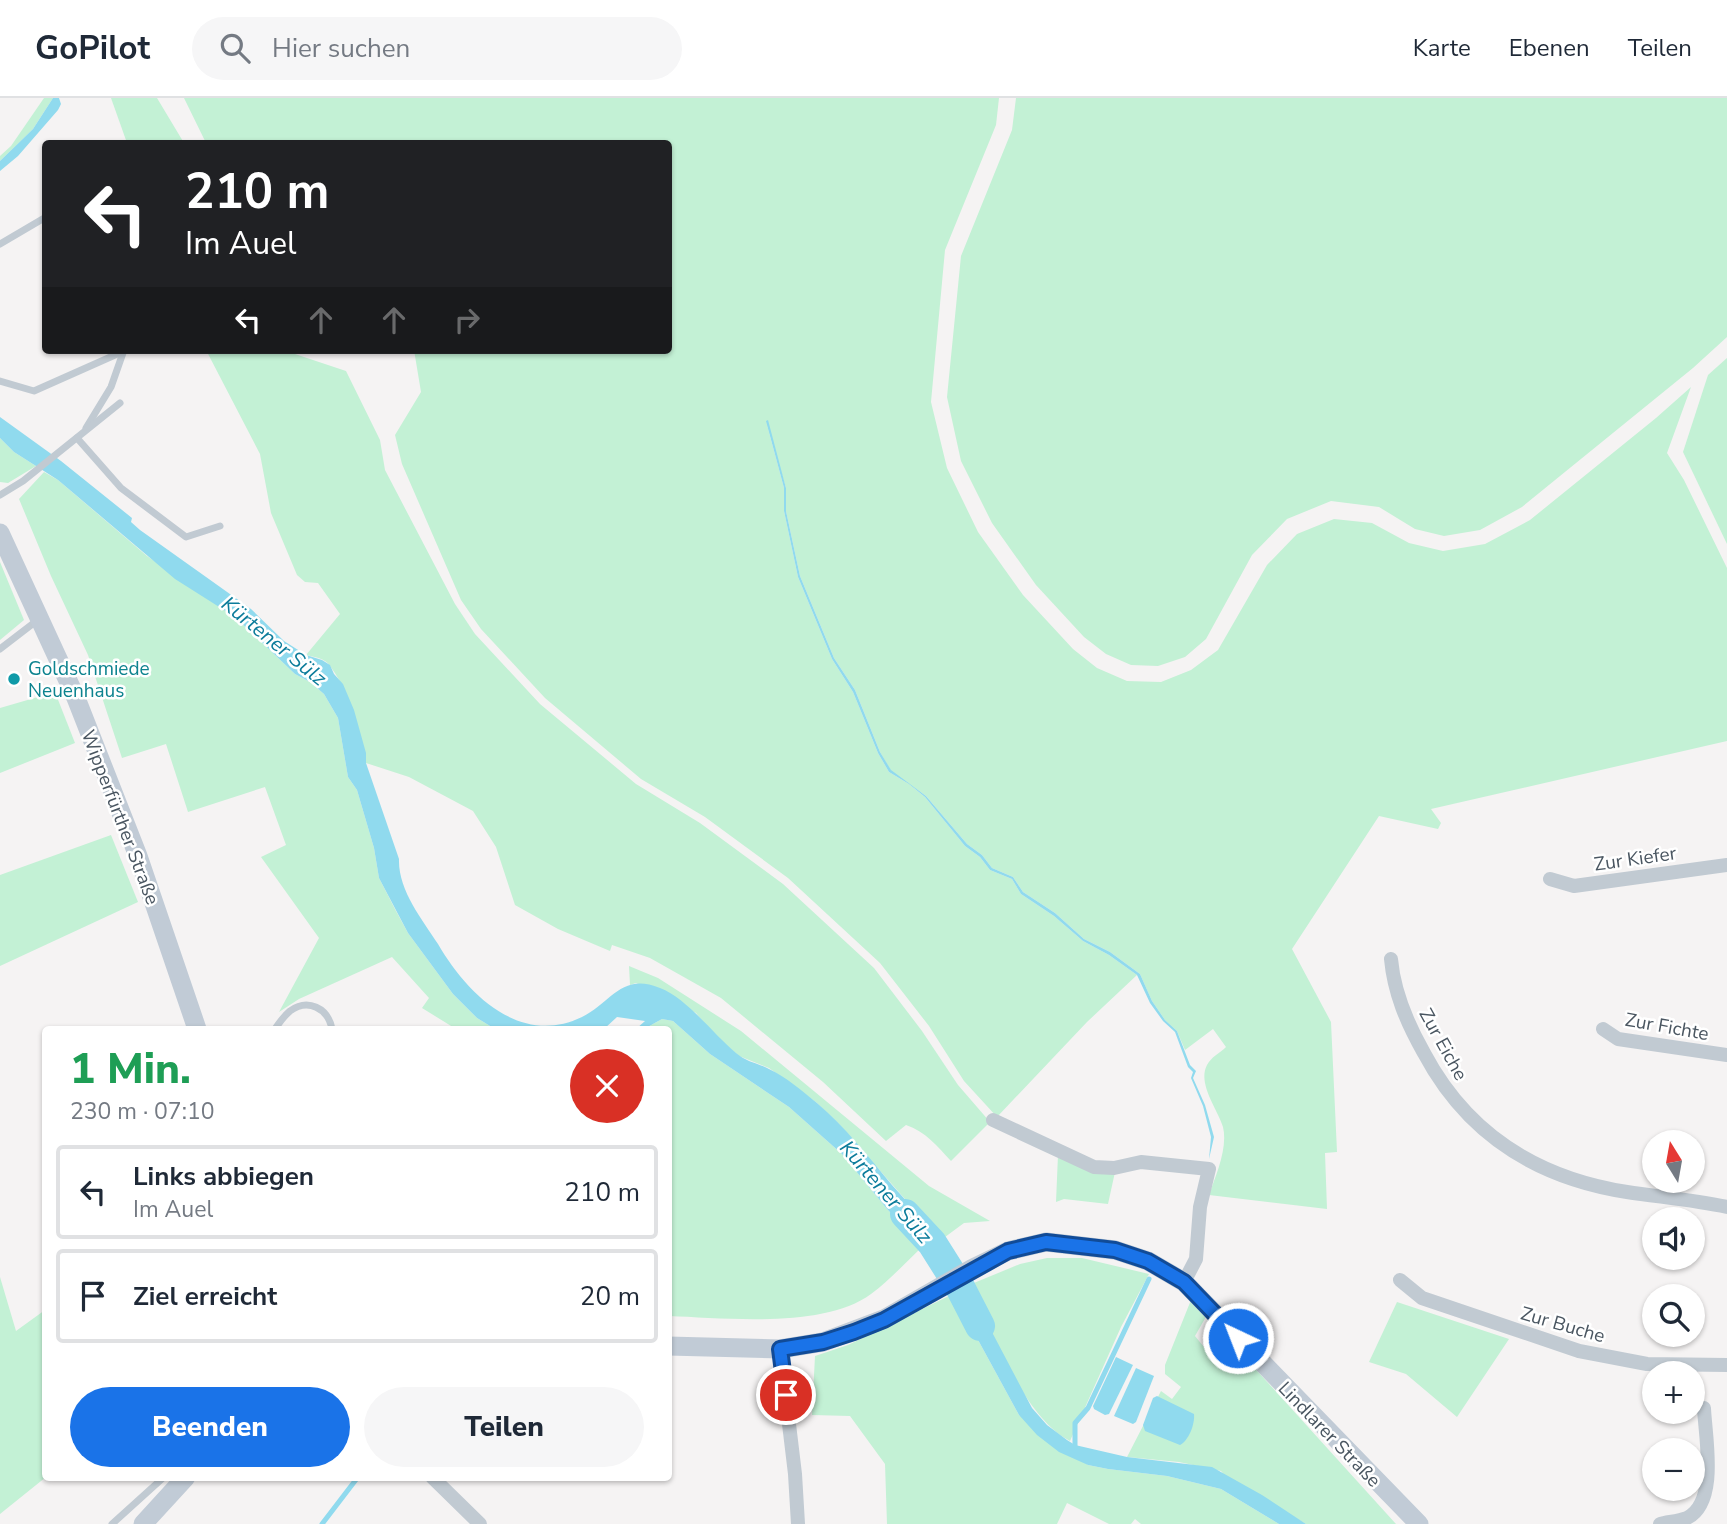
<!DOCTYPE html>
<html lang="de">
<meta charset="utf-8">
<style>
:root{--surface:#fff;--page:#f6f6f7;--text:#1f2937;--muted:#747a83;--line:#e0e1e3;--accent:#1a73e8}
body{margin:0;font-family:"Nunito Sans",sans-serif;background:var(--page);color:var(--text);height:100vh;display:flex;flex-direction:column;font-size:26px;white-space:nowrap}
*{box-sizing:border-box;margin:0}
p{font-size:23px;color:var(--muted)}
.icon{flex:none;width:38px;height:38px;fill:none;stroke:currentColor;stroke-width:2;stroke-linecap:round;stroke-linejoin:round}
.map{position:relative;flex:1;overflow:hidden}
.sheet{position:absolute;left:42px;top:928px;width:630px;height:455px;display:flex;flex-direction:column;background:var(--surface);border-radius:7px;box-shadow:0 2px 5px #0004}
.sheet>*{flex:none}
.guide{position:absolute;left:42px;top:42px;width:630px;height:214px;border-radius:7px;box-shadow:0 2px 5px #0004;background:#202124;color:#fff;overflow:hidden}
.needle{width:46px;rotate:349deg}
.tools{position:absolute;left:1642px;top:1032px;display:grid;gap:14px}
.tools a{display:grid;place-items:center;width:63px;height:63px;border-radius:50%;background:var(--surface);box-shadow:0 2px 5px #0004;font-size:35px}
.pin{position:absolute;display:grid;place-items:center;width:60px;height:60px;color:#fff;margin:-30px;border:4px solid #fff;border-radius:50%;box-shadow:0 2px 7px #0007}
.me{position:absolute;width:77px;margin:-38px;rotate:317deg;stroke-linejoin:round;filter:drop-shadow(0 0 5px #0008)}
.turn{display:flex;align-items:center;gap:24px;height:147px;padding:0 28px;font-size:32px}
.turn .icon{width:91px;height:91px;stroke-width:2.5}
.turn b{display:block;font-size:49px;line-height:60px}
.lanes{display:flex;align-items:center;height:66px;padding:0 28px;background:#0003;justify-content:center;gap:35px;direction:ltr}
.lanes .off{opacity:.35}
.round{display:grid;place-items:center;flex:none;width:74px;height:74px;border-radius:37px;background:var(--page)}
.summary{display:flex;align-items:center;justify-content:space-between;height:119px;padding:0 28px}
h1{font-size:42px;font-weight:800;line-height:52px;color:#1e9e55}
.action{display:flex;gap:14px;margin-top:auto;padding:14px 28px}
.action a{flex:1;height:80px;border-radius:42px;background:var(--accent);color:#fff;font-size:28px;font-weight:800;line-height:80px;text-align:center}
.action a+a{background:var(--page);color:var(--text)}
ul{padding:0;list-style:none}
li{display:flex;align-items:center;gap:21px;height:94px;margin:0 14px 10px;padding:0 14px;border:4px solid var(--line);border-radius:7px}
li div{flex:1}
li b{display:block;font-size:26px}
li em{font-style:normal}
header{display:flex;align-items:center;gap:42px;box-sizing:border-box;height:98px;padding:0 35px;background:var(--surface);border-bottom:2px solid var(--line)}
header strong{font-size:33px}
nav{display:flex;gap:38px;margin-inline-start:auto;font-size:24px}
.search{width:490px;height:63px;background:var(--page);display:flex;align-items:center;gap:18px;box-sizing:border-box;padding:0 24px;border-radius:38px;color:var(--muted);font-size:26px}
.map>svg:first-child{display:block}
.green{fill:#c3f1d5}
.water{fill:#90daee}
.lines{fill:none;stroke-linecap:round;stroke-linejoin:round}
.stream{stroke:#90daee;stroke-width:5}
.river{stroke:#90daee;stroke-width:30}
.service{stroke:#c1cad2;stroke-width:7}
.minor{stroke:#c1cad2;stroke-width:14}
.secondary{stroke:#c1cbd6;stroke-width:19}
.route-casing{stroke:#114b97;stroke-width:18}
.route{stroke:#1a73e8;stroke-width:12}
.culture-dot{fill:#0f9aa8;stroke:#fff;stroke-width:2.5}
.labels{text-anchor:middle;stroke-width:5;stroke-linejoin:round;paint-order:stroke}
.culture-label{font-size:19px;fill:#0d838f;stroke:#fff;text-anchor:start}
.street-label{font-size:19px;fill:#4a5661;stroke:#fff}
.water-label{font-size:21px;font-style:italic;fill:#0c7c9b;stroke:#fff}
</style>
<header>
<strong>GoPilot</strong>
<div class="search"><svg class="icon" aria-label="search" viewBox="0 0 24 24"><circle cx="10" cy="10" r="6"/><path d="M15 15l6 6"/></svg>Hier suchen</div>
<nav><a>Karte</a><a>Ebenen</a><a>Teilen</a></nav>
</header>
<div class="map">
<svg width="1727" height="1426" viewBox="0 0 1727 1426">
<rect width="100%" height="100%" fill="#f5f3f3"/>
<g class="green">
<polygon points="44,0 53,0 33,31 0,63 0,58 11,48"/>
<polygon points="111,0 157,0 184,45 127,45"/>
<path d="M184,0h815l-3,27 -51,125 -14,152 16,66 31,64 45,63 50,54 24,19 30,13 34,1 30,-12 27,-20 49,-85 30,-31 37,-15 38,4 37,20 34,8 42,-7 45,-24 126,-102 35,-31 -24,66 17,27 43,88v173l-296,68 10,14 -3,6 -59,-13 -87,133 39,73 6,130 -12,1 2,56 -118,-14c7,-20 19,-47 14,-68 -5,-17 -26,-43 -16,-62 4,-8 13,-12 19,-18l-13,-18 -28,21 -8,-19 -12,-11 -13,-19 -12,-27 -30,-22 -26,-13 -29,-26 -32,-21 -10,-15 -21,-9 -10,-13 -15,-11 -41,-48 -35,-25 -11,-19 -25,-62 -21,-32 -34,-82 -14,-65v-23l-20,-67 18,67v23l14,66 34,82 21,33 25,61 11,19 20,12 16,13 40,49 15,11 10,13 22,9 9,15 33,22 29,25 26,14 28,20 -50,47 -90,95 -33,-36 -35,-55 -49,-63 -92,-85 -83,-61 -64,-38 -96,-81 -64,-69 -20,-29 -59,-136 -7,-29 26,-43 -7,-42h254v-206l-462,-1z"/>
<polygon points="1016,0 1727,0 1727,239 1693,270 1522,409 1480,432 1444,438 1415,431 1379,409 1331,403 1287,421 1252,457 1206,541 1185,559 1158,568 1131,567 1106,556 1084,539 1036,487 992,425 961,363 947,299 961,158 1012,32"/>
<path d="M206,252h77l63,21 34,69 5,30 70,134 20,30 65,70 96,80 64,39 83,61 91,84 48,63 36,54 32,37 -39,39c-13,-14 -26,-30 -45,-36l-20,16 -63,-59 -102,-84 -71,-40 -38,-13 -2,6 -52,-22 -43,-24 -19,-58 -23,-36 -64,-34 -43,-14c0,-14 -6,-24 -9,-37 -6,-23 -13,-41 -27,-60 -5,-8 -16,-9 -24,-11l34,-41 -22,-31 -13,-1 -8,-7 -26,-62 -11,-59z"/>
<polygon points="1727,260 1727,446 1683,354 1708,277"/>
<polygon points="0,340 14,354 36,368 8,385 0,384"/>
<polygon points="44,374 58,382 147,458 235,519 295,576 310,584 324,596 338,620 348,679 357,692 374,750 379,780 396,813 408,835 453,896 477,920 495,931 456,931 422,910 429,900 392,859 299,901 279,914 319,840 261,759 286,747 265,689 188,714 166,646 122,660 88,557 51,478 19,401"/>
<polygon points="0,464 24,522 0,542"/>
<polygon points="55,594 75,645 0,675 0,610"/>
<polygon points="111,737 138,804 0,868 0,777"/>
<polygon points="629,868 658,880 741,933 929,1088 990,1123 964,1125 941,1142 839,1026 817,1005 769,970 739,958 714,937 696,915 636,885 630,887"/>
<path d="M662,921l11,2 37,33 79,53 36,32 17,15 45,55 36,37c-17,16 -33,34 -52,48 -47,35 -146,24 -202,22l-1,-287h-24z"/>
<polygon points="1058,1057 1115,1074 1108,1106 1064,1101 1056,1104"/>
<path d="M1047,1160h35l67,16 -28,53 -51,114c-43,-21 -75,-102 -97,-145l-4,-11 51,-21z"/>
<polygon points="0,1179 16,1233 45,1212 46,1379 0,1416"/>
<polygon points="953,1196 1019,1317 1088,1367 1108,1371 1167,1378 1221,1391 1279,1426 1141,1426 1135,1421 1131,1426 1109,1426 1067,1405 1057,1426 887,1426 885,1366 850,1318 812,1317 815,1258 848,1247"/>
<polygon points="1191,1202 1207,1217 1195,1238 1208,1254 1231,1244 1396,1426 1306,1426 1225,1378 1221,1373 1179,1364 1127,1359 1161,1293 1172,1301 1181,1289 1165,1276 1165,1267"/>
<polygon points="1397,1204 1509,1241 1457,1319 1406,1276 1369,1264"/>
</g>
<g class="water">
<polygon points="53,0 59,0 61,6 58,12 18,58 0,73 0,63 33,31"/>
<path d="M0,319l61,44 71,57 -1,4 9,8 111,79 33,32 22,14 16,5 8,5 4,9 9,10 11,26 12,43v10l33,96c-1,31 23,60 39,85 29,50 82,103 144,73 29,-14 39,-45 78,-29 28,11 53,46 76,65 10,9 22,10 33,16 17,8 33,22 48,34 28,24 51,53 75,82 16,18 33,36 49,55l-18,6 -36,-37 -45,-55 -17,-15 -36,-32 -79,-53 -37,-33 -11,-2 -18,10h-8l9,-8 -28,-4 -13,12h-109l-18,-11 -24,-24 -45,-61 -29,-55 -5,-30 -17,-58 -9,-13 -10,-59 -14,-24 -14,-12 -15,-8 -60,-57 -60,-38 -117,-99 -44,-28 -14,-14z"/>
<polygon points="768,322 786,390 786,413 800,478 834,560 855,592 880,654 891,672 926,698 967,746 982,757 992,770 1013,779 1023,794 1055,815 1084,841 1110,854 1140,876 1152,903 1165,922 1177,933 1190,967 1196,973 1193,980 1205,1007 1214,1039 1209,1061 1211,1039 1203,1008 1191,980 1193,974 1188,969 1175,934 1163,923 1150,905 1137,877 1109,857 1083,843 1054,818 1021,796 1012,781 990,772 980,759 965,748 925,699 909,686 889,674 878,655 853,594 832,561 798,479 784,413 784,390 766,323"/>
<polygon points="969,1187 973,1198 1032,1310 1047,1327 1067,1342 1075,1347 1127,1359 1212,1369 1262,1397 1306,1426 1279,1426 1221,1391 1167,1378 1108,1371 1088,1367 1059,1354 1037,1337 1019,1317 953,1196"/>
<polygon points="1116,1259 1133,1267 1109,1316 1105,1317 1094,1311 1093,1308"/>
<polygon points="1136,1270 1154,1278 1136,1324 1133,1326 1114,1318"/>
<path d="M1157,1298l37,18c1,10 -5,26 -14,31l-35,-14 -2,-6 10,-27z"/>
</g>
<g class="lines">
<g class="stream">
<polyline points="1075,1352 1075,1325 1088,1310 1149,1181"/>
<polyline points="322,1426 358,1379"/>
</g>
<polyline class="river" points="905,1116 932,1145 961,1191 980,1228"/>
<g class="service">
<polyline points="0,146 46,119"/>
<polyline points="0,283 34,293 124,253"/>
<polyline points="86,330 111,289 124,252"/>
<polyline points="77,340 121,390 186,439 220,428"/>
<polyline points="0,397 23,383 120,305"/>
<polyline points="0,551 39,521"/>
<path d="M275,931c4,-6 9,-13 15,-18 18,-13 38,-3 42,18"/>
<polyline points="112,1426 164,1379"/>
</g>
<g class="minor">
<polyline points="1550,781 1574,788 1727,767"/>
<path d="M1391,861c3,34 16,64 33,94 43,81 113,125 203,139 33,5 67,8 100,15"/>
<polyline points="1603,931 1618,941 1727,957"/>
<polyline points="993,1022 1094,1069 1114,1070 1141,1064 1209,1071 1200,1109 1196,1161 1184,1184"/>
<polyline points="1400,1182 1422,1200 1579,1253 1647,1266 1727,1267"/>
<polyline points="780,1251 795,1376 798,1426"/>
<polyline points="432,1379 480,1426"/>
<path d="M1660,1426c8,-2 19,-3 27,-6 32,-16 18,-82 17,-110"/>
</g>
<g class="secondary">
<polyline points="0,435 76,600 138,758 197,931"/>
<polyline points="668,1248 780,1251 823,1244 884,1221 973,1170 1008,1153 1046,1144 1115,1152 1148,1163 1184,1184 1419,1426"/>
<polyline points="143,1426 186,1379"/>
</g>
</g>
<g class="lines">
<g class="route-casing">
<polyline id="route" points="786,1297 780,1251 823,1244 854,1234 884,1222 1008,1153 1046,1144 1115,1152 1148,1163 1184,1184 1238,1240"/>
</g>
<use href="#route" class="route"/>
</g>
<circle class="culture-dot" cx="14" cy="581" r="7"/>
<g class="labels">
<g class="culture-label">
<text x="28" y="577">Goldschmiede<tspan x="28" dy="22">Neuenhaus</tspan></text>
</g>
<g class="street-label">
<text transform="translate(121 719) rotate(69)" y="7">Wipperfürther Straße</text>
<text transform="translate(1635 760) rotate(-8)" y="7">Zur Kiefer</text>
<text transform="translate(1667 928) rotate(10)" y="7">Zur Fichte</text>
<text transform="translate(1444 946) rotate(61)" y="7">Zur Eiche</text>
<text transform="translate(1563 1226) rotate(16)" y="7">Zur Buche</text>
<text transform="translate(1330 1336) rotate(46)" y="7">Lindlarer Straße</text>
</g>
<g class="water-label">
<text transform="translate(274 543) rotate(39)" y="7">Kürtener Sülz</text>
<text transform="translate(886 1094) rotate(49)" y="7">Kürtener Sülz</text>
</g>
</g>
</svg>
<div class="tools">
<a><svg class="needle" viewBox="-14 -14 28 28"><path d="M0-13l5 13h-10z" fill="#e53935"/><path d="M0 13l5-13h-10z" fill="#747a83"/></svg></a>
<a><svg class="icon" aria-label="sound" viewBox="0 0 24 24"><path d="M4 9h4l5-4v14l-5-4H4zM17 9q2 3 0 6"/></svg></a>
<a><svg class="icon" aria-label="search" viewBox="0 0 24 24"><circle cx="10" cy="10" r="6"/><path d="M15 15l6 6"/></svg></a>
<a>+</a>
<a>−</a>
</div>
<div class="pin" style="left:786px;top:1297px;background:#d93025"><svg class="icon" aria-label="arrive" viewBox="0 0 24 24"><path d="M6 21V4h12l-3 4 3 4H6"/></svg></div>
<svg class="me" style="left:1238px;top:1240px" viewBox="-20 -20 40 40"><circle r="17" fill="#1a73e8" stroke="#fff" stroke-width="3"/><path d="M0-11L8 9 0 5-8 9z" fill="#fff"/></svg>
<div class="guide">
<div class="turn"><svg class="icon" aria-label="left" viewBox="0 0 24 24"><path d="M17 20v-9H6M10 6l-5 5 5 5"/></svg><div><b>210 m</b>Im Auel</div></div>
<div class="lanes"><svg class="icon" aria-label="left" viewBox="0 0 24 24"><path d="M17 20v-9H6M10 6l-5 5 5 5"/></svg><svg class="icon off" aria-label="ahead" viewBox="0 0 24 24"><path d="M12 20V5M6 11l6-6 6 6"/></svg><svg class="icon off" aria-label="ahead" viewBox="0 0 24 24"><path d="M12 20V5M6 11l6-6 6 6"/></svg><svg class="icon off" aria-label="right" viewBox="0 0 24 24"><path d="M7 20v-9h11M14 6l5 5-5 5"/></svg></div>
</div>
<section class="sheet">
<div class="summary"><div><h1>1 Min.</h1><p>230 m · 07:10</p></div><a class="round" style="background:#d93025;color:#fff"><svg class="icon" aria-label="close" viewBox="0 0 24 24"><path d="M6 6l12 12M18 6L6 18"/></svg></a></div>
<ul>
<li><svg class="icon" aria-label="left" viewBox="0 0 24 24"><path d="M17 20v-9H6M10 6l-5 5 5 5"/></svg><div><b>Links abbiegen</b><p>Im Auel</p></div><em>210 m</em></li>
<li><svg class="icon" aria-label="arrive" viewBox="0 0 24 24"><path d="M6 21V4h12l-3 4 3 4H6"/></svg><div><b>Ziel erreicht</b></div><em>20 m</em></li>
</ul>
<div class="action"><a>Beenden</a><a>Teilen</a></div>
</section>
</div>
